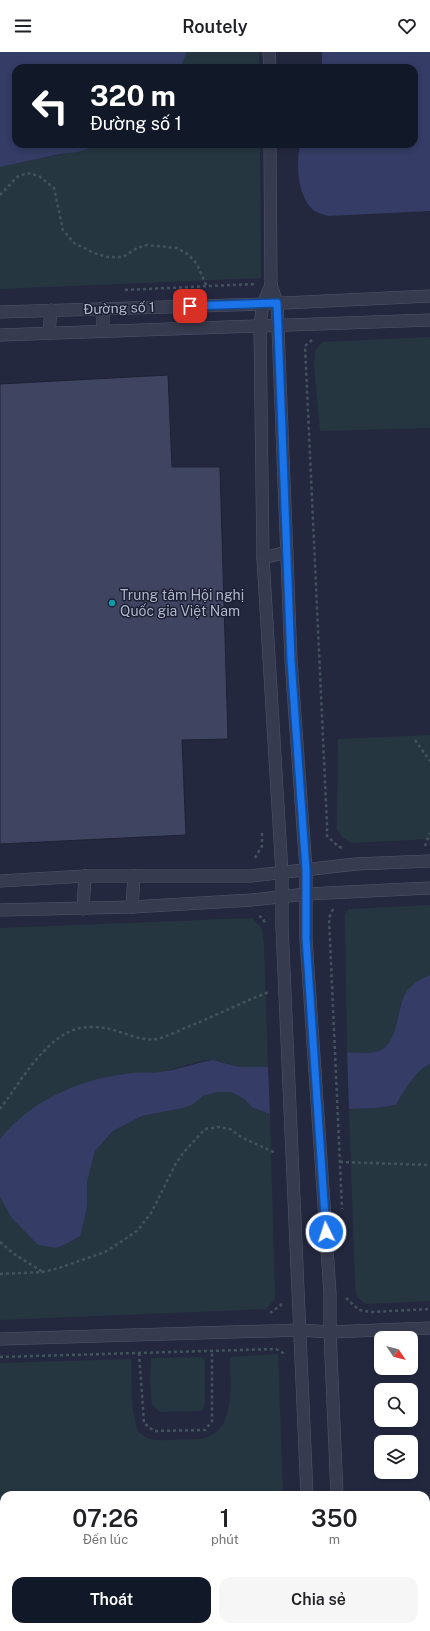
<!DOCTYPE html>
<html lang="vi">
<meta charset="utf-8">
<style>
:root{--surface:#fff;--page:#f6f6f6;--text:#202124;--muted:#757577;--accent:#111827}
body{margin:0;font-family:"Public Sans",sans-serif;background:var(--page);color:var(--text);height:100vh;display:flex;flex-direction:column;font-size:15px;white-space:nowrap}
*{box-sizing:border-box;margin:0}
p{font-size:13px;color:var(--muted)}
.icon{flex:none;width:22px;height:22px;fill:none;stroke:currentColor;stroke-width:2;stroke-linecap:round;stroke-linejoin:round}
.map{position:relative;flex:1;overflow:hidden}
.side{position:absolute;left:0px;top:1439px;width:430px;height:140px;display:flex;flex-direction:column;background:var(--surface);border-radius:12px 12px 0 0;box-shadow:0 2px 6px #0003}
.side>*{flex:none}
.banner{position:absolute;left:12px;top:12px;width:406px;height:84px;border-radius:12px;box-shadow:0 2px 6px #0003;background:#111827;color:#fff;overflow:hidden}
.needle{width:26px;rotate:125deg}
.fabs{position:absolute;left:374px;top:1279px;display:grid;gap:8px}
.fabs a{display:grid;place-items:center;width:44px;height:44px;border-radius:8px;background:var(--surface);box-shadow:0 2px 6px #0003;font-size:20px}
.pin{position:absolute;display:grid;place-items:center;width:34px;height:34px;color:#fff;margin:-17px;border-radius:8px;box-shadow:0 2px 6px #0006}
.me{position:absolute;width:44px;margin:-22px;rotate:356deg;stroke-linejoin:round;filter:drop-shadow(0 0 3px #0008)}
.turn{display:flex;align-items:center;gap:14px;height:84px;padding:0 12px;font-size:18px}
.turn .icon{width:52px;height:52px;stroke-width:2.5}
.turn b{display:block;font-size:28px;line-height:34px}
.eta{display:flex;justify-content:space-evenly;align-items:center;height:68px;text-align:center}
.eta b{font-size:24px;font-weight:600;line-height:28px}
.cta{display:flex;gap:8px;margin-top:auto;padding:8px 12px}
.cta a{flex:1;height:46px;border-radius:12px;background:var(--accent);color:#fff;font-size:16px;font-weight:600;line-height:46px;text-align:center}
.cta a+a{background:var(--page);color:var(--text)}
header{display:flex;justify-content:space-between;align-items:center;height:52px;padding:0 12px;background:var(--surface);font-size:18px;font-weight:600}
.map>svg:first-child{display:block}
.green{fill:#253640}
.water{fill:#353c65}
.building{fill:#3f4460;stroke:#1e2236}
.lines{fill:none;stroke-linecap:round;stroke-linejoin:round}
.minor-casing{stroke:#52566a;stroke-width:13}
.major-casing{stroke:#404458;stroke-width:13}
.highway-casing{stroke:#3f4357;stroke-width:13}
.path{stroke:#43535d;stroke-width:2.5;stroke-dasharray:3 3;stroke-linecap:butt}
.minor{stroke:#373b4f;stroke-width:12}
.major{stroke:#55596f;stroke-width:12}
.highway{stroke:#767154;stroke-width:12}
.route-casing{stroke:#114b97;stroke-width:10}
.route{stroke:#1a73e8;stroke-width:7}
.culture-dot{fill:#0f9aa8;stroke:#1c2034;stroke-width:1.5}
.labels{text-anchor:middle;stroke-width:3;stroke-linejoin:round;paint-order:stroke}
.street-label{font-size:14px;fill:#b3b6ca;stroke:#1c2034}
.poi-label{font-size:14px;fill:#b3b6ca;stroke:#1c2034;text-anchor:start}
</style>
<header><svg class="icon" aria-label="menu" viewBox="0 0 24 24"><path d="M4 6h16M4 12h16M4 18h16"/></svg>Routely<svg class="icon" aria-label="heart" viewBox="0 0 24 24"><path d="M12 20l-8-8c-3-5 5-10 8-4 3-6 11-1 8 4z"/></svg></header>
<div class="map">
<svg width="430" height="1579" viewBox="0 0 430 1579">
<rect width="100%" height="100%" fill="#23283f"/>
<g class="green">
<polygon points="187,0 259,0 259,16 180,16"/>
<path d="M103,92h157l1,134 -261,11v-122c34,-9 70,-12 103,-23z"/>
<polygon points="430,285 430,376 320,379 314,314 315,298 323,290"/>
<polygon points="430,683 430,787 352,791 343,786 337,777 338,687"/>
<path d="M430,853v70c-10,4 -19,9 -25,19 -9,13 -7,52 -27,57 -10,3 -21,2 -31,1l-2,-138 4,-5z"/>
<path d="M252,866l10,10 2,19 4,120c-10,0 -21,2 -30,0 -8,-2 -16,-6 -24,-7 -14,-2 -38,10 -53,12 -10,1 -21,0 -31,2 -56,8 -91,23 -130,65v-211z"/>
<path d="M430,1012v237l-64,3 -9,-7 -2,-12 -6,-176 27,-1 20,-3c7,-12 21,-37 34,-41z"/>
<polygon points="217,1040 231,1040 244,1047 253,1056 270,1062 275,1247 266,1257 0,1268 0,1144 11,1165 57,1196 68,1191 79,1184 84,1169 87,1154 87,1130 95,1099 113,1079 142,1064 183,1056 192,1053 203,1044"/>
<path d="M278,1302l5,141h-279v28h-4v-160l131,-4c1,17 -1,62 9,74 8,9 22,7 32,7 9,-1 19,0 28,-1 37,-5 30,-55 30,-82z"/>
<polygon points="203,1305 205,1309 205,1351 202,1359 159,1360 152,1352 150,1331 151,1306"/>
</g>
<g class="water">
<polygon points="0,0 187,0 180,16 16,16 16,92 103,92 78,100 60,102 0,115"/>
<path d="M322,0h108v159l-102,5c-5,-2 -11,-3 -15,-6 -16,-16 -17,-45 -13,-66h114v-76h-92z"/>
<path d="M430,923v89c-13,4 -27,29 -34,41l-20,3 -27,1 -2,-57c10,1 21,2 31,-1 20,-5 19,-44 27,-57 6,-10 15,-15 25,-19z"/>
<path d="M213,1008l26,7h29l2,47 -17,-6 -9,-9 -13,-7h-14l-14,4 -11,9 -9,3 -41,8 -29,15 -18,20 -8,31v24l-3,15 -4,15 -12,7 -11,5 -19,-3 -27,-28 -11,-20v-58c32,-40 82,-61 133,-66 9,-1 18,0 27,-1 18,-2 35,-9 53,-12z"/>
</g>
<polygon class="building" points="168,323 172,415 220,415 228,687 182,688 186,783 0,792 0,332"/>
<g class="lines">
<g class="minor-casing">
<g id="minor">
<polyline points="269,0 270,16"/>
<polyline points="270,92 271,233 277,251 291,608 306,818 306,887 330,1241 330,1280 337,1443"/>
<polyline points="271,233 263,252 260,273 263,506 282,821 282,874 307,1443"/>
<polyline points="0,260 263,252 430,244"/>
<polyline points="103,279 103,256"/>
<polyline points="49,281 51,258"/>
<polyline points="0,283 430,268"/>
<polyline points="263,506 287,500"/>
<polyline points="0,829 85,824 251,824 356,812 430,809"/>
<polyline points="132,855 134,824"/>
<polyline points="83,857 85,824"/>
<polyline points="0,858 132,855 252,848 307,842 430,836"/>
<polyline points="0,1287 300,1278 330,1280 430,1276"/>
<polyline points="325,1575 325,1579"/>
</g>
</g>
<g class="major-casing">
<g id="major">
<polyline points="426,1515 430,1515"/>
<polyline points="0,1526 4,1526"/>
</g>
</g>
<g class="highway-casing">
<g id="highway">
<polyline points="426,1536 430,1536"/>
<polyline points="0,1548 4,1548"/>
<polyline points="426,1548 430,1547"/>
<polyline points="0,1567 4,1567"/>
</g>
</g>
<g class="path">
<polyline points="0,143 17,125 27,121 39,124 54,136 63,178 74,191 94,201 107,205 123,205 137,196 147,193 177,196 189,203 197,212 207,235"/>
<polyline points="125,238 254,232"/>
<polyline points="312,288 305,294 327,773 327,784 339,795 345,796"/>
<polyline points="415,688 430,709"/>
<polyline points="425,794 430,781"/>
<polyline points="255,806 262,794 262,779"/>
<polyline points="333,857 329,866 342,1157"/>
<polyline points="259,864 263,866 265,872"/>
<path d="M0,1057c19,-25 44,-70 76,-80 10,-3 20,-2 30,-1 14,3 37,14 50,11 10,-2 20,-7 29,-11 28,-11 55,-25 84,-36"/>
<polyline points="340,1110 430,1113"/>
<polyline points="0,1190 14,1202 43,1220"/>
<polyline points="0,1222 43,1220 59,1216 105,1200 122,1189 138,1178 151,1161 175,1113 183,1101 205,1077 219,1075 230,1077 241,1085 276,1101"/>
<polyline points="346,1246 359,1258 372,1260 430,1257"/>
<polyline points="270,1261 281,1253 281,1250"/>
<polyline points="139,1301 144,1371 154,1379 205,1378 212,1369 212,1299"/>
<polyline points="0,1305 276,1297 283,1301 284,1305"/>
<polyline points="426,1490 430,1490"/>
</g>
<use href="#minor" class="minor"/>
<use href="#major" class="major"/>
<use href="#highway" class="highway"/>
</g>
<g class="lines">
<g class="route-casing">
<polyline id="route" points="190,254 277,251 291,608 306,818 306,886 326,1180"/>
</g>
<use href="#route" class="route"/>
</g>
<circle class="culture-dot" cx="112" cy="551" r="4"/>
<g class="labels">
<g class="street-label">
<text transform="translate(119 256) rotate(-2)" y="5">Đường số 1</text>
</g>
<g class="poi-label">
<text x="120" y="548">Trung tâm Hội nghị<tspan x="120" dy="16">Quốc gia Việt Nam</tspan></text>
</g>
</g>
</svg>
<div class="fabs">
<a><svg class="needle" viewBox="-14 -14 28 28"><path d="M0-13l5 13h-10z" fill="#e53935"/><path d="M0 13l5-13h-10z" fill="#757577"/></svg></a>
<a><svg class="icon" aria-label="search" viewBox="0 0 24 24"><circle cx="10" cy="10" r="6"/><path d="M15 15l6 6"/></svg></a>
<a><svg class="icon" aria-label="layers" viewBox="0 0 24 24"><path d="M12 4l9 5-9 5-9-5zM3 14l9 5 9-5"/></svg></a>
</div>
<div class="pin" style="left:190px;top:254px;background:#d93025"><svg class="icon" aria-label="arrive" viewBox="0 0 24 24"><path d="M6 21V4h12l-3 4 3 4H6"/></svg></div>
<svg class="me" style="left:326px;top:1180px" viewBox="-20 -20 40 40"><circle r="17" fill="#1a73e8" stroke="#fff" stroke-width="3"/><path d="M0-11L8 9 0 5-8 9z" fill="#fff"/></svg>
<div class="banner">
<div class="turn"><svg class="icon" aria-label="left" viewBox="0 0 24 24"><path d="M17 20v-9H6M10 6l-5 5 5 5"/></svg><div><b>320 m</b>Đường số 1</div></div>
</div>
<section class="side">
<div class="eta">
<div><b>07:26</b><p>Đến lúc</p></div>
<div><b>1</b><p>phút</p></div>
<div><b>350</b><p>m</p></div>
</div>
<div class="cta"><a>Thoát</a><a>Chia sẻ</a></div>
</section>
</div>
